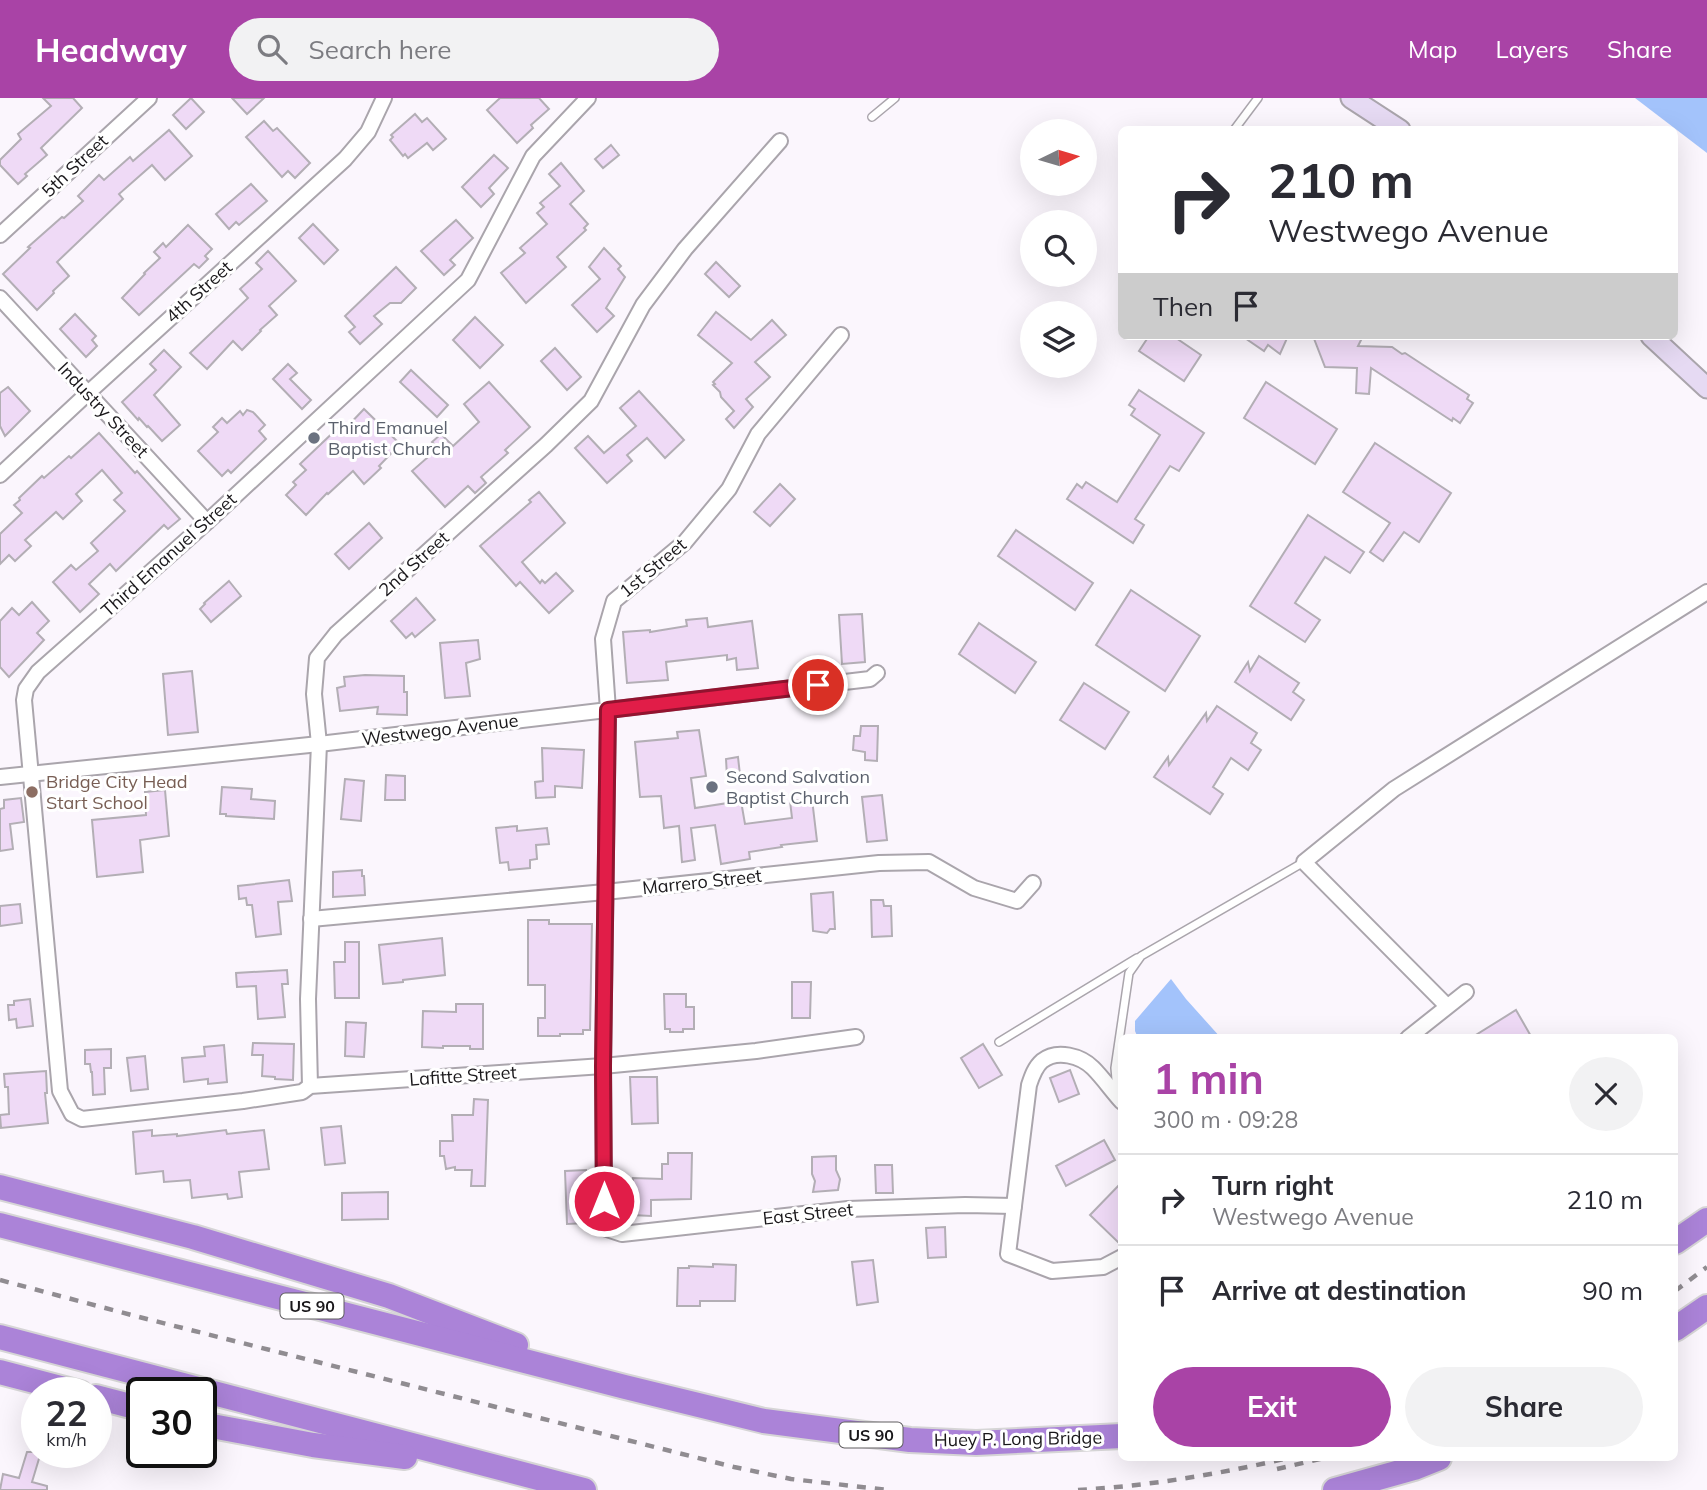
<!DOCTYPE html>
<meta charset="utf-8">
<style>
:root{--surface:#fff;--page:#f2f2f3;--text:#2b2b33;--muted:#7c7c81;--line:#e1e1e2;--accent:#a943a6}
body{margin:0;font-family:Mulish,sans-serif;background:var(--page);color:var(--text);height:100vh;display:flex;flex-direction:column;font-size:26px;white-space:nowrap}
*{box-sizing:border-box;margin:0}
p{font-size:23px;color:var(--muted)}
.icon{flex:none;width:38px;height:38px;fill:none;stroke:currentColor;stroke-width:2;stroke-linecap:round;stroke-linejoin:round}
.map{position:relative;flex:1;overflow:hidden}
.details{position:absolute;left:1118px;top:936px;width:560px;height:427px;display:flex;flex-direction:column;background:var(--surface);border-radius:10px;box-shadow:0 7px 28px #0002}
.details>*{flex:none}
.banner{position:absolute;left:1118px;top:28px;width:560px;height:214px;border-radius:10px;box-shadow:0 7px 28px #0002;background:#fff;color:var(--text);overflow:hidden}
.needle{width:46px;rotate:85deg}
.buttons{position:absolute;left:1020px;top:21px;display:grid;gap:14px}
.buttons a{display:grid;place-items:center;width:77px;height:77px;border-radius:50%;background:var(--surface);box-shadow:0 7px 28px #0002;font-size:35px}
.speed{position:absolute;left:21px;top:1279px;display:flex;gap:14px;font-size:35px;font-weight:700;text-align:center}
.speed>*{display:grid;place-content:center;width:91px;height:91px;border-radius:50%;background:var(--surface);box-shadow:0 7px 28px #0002;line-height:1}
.speed small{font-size:18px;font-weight:400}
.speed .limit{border:4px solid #111;border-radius:10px;background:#fff;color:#111}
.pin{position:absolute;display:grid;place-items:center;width:60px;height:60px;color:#fff;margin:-30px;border:4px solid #fff;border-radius:50%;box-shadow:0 2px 7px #0007}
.me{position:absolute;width:77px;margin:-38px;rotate:0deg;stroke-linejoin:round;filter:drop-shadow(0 0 5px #0008)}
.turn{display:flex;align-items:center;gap:24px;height:147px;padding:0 35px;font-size:32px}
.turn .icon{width:91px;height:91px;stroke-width:2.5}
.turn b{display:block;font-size:49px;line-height:60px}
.then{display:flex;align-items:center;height:66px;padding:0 35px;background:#0003;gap:14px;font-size:26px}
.round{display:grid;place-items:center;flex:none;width:74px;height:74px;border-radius:37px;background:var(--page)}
.overview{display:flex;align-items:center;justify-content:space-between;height:119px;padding:0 35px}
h1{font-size:42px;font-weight:700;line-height:52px;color:var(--accent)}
.cta{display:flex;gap:14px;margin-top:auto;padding:14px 35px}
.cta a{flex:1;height:80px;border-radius:42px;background:var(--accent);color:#fff;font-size:28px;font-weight:700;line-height:80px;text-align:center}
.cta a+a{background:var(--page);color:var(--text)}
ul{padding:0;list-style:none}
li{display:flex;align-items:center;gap:21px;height:91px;padding:0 35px;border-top:2px solid var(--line)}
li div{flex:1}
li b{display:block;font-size:26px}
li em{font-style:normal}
header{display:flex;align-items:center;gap:42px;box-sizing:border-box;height:98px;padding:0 35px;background:var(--accent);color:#fff}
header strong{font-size:33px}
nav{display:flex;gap:38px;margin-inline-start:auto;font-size:24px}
.search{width:490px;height:63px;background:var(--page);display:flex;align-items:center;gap:18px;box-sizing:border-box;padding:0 24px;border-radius:38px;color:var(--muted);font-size:26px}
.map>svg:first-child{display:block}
.water{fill:#a3c3fb}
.building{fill:#efdaf6;stroke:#b3aeb5;stroke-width:2}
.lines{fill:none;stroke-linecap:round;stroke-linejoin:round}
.lane-casing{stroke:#aaa5ac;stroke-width:10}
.street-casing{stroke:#aaa5ac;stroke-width:18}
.secondary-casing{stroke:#aaa5ac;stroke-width:23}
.highway-casing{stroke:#d6d5d6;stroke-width:28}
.lane{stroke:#fff;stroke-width:7}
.street{stroke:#fff;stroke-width:14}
.secondary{stroke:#e6daf3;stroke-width:19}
.highway{stroke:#ab83d8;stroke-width:24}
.rail{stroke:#908c91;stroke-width:4.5;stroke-dasharray:9 9;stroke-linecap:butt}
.route-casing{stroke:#92132f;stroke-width:18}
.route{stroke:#e11d48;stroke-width:12}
.worship-dot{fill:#6b7280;stroke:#fff;stroke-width:2.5}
.education-dot{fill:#8d6e63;stroke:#fff;stroke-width:2.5}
.labels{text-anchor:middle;stroke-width:6;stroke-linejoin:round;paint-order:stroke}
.shield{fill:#fff;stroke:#5e5d5f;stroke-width:2}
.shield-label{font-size:16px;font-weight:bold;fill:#19171a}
.street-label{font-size:18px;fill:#19171a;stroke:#fff}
.worship-label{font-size:18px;fill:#5b616d;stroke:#fff;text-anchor:start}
.education-label{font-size:18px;fill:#785e54;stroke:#fff;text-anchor:start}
</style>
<header>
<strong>Headway</strong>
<div class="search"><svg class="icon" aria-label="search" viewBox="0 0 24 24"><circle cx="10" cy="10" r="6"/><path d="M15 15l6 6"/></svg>Search here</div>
<nav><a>Map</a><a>Layers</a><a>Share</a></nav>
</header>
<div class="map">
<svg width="1707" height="1392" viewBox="0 0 1707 1392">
<rect width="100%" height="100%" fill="#fbf6fd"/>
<g class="water">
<polygon points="1635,0 1707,0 1707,55"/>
<polygon points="1171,881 1186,901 1221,940 1138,940 1135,933 1135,923"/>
</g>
<g class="building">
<polygon points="43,0 73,0 82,10 41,50 47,57 25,76 27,78 18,86 0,67 0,62 21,41 18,36 51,8"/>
<polygon points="191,0 204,14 186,31 173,17"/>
<polygon points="232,0 264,0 247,16"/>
<polygon points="500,0 539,0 549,11 531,27 533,30 517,45 487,12"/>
<polygon points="415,16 422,24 427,20 446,41 433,52 427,45 408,60 405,56 403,58 390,42 393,39 391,37"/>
<polygon points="264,23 273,33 277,30 310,65 295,80 288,73 282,79 246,39"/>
<polygon points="169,32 192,58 165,82 152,67 119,96 123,101 57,164 69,178 53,193 54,195 37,212 3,176 30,150 28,149 62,119 64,120 83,103 78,98 99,77 104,82 130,59 133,63"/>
<polygon points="611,47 619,57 603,70 595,61"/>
<polygon points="494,57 508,70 489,90 494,96 481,109 462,89"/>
<polygon points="561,65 584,93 570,106 588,126 584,130 586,132 557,159 566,169 526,205 501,175 525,155 520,150 547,126 537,115 544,109 540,105 560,88 549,76"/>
<polygon points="251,86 267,103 239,127 236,124 229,131 216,116"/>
<polygon points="456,122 473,140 450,162 455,167 444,177 421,153"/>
<polygon points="313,126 338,152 324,166 299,140"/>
<polygon points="188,127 212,151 205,158 208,161 199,170 194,166 139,217 122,200 145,176 144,175 160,160 154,154 163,145 166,149"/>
<polygon points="604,150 621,168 618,171 625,179 606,210 614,218 597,234 572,207 600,181 589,169"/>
<polygon points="268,153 296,183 269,208 277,217 260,232 261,233 242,252 233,243 207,271 190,255 248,200 240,191 262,171 256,165"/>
<polygon points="716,164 740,188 729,199 705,176"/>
<polygon points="396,169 416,190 401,205 390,205 374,218 382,226 360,246 349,234 355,229 345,218"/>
<polygon points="716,214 751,242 772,222 786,237 755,264 770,279 746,301 753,309 734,330 726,321 734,313 721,299 720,294 713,287 715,286 713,284 732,265 698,237"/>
<polygon points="75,216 96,238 92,242 97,248 86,259 60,231"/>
<polygon points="475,219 503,247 480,270 453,242"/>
<polygon points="1149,238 1173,238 1201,257 1184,283 1139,253"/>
<polygon points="1242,238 1288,238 1280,256 1268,247 1264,253"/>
<polygon points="1313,238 1363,238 1358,248 1392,249 1402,256 1405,255 1469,297 1467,301 1473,305 1460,325 1453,320 1452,323 1371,270 1369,296 1356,295 1357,270 1325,269"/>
<polygon points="555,250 581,279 567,292 541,263"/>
<polygon points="164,252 181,269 154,297 180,327 162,343 148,328 147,329 139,320 138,322 122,304 156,272 150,266"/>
<polygon points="288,266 297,275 290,281 311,302 302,311 273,281"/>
<polygon points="411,272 448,307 437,319 400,284"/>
<polygon points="489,284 530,329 505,352 508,355 481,379 486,385 475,395 468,388 445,409 412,373 435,353 437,349 432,344 441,336 453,348 479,324 464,306"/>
<polygon points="1266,284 1337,331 1315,366 1244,320"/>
<polygon points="8,289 30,313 5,338 0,328 0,295"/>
<polygon points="1139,292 1204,335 1179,373 1170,368 1135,421 1144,427 1133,445 1067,401 1077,386 1082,390 1086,384 1117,404 1160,337 1131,317 1135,311 1129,307"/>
<polygon points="639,293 684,342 665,360 647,340 627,357 632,363 607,385 575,350 588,338 604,355 636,328 620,310"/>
<polygon points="364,311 400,346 379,368 381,370 364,386 353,373 328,396 327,395 306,417 286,397 296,387 293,384 306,372 300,366 341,327 345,331"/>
<polygon points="247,312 253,314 265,327 259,333 266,341 231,375 228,372 222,378 198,353 218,334 213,329 222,320 227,325 240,313 243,317"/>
<polygon points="99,335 135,375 137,373 180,421 168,431 164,427 116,473 110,466 89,486 99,496 80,514 53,484 71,467 76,472 98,453 91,445 125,413 114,402 122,395 102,372 76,396 82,403 63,421 56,414 25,442 31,448 15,463 9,457 0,466 0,436 22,415 14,407 20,402 19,400 42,378 44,380 69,358 71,360"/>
<polygon points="1375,345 1451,395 1419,444 1404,434 1383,463 1370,454 1390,425 1343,394"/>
<polygon points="780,386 795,401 770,428 754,414"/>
<polygon points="539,394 565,425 522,464 540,485 542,482 545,485 556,475 573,493 549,515 520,484 516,488 480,448 531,404 529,402"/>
<polygon points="1308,417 1364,454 1350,475 1325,459 1295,505 1320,522 1305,544 1250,508"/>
<polygon points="369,425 382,440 349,471 335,456"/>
<polygon points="1016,432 1093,485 1075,512 998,458"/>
<polygon points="229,483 241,498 211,524 200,511 205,506 204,505"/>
<polygon points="1131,492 1200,538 1165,593 1096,547"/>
<polygon points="416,500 435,522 415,539 412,535 406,540 391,523"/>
<polygon points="32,504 49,523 37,535 44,542 9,579 0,569 0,523 12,510 19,517"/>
<polygon points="862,516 865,564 842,566 839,517"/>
<polygon points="707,520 708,529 752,523 758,570 737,572 736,560 727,562 727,557 666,564 668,582 627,585 623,534 650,532 650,534 687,528 686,522"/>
<polygon points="979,525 1036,564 1015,595 959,556"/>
<polygon points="478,542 480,561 466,565 470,598 445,600 440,545"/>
<polygon points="1259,558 1299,585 1293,594 1304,602 1291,622 1235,584 1248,564 1250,573"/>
<polygon points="192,573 198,634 168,637 163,576"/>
<polygon points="365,577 404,578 404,594 407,594 407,617 377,616 378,609 340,613 337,590 345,588 344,579"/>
<polygon points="1084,585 1129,614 1105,651 1060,622"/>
<polygon points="1217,608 1257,635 1251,645 1261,652 1248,672 1231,660 1213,689 1223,696 1210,716 1154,679 1168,659 1169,667 1206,615 1207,623"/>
<polygon points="861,628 878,628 877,663 865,662 865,654 853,652 854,638 860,638"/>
<polygon points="699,632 706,678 691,680 695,710 741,703 745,726 792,720 790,703 812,701 817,743 781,747 782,749 749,754 750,761 721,766 715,727 691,730 695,762 682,764 679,728 664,730 661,698 640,699 635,644 678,640 677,634"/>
<polygon points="542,650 584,652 582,690 555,688 555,699 536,700 535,684 543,683"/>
<polygon points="738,659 740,677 727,679 726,661"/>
<polygon points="386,677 405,678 405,702 385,702"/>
<polygon points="345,681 364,683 361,723 341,721"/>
<polygon points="222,689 252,691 251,701 275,703 274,721 226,718 226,716 220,716"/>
<polygon points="165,692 169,738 140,742 143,774 97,779 92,722 146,717 145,694"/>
<polygon points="882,697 887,742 867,744 862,699"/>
<polygon points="21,700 24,724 10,726 13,751 0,753 0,711 4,710 4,702"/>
<polygon points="517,728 517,733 547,730 549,746 536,747 537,761 530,762 530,770 509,772 508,764 500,765 496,730"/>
<polygon points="362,772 362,778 364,778 365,797 333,799 333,774"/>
<polygon points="289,782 292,803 278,804 281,836 256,839 252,807 247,807 246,800 239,801 238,788"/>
<polygon points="833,794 835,831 830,831 827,835 813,833 811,796"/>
<polygon points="871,802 883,802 884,808 891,808 892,838 872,839"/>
<polygon points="20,806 22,825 0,828 0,808"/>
<polygon points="528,822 549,822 549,826 592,826 590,932 583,932 583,936 560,936 560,938 538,938 538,920 545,920 545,887 528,887"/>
<polygon points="442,840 445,877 403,882 403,884 383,886 379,847"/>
<polygon points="345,844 359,844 359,900 335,900 334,864 345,864"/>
<polygon points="287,872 288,886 282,886 285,919 258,921 256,888 237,889 236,875"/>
<polygon points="792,884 811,884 810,920 792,920"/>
<polygon points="664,896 686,896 686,909 694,909 694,931 683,931 683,934 670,934 670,931 665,931"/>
<polygon points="30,901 33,928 17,930 16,921 9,922 8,907 14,907 14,903"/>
<polygon points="456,906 483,906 483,951 470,951 470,948 443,948 443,950 422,949 423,913 456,914"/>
<polygon points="1516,912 1532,940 1471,940"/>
<polygon points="346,924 366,925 364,959 345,958"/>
<polygon points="253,945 294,946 293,982 275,981 275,979 262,978 263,957 252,957"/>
<polygon points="983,946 1002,977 979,990 961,960"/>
<polygon points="224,947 227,984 208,986 208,981 184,984 182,960 205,958 204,949"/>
<polygon points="111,951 111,970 104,970 105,996 93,997 92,974 91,974 90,966 85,966 85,952"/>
<polygon points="145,958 148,991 131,993 127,960"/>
<polygon points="1070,972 1079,996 1059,1004 1050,980"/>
<polygon points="46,973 47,995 45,995 48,1025 1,1030 0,1017 9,1016 8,989 5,989 4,976"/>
<polygon points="630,979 657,979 658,1025 632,1026"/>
<polygon points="474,1001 488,1002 485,1088 471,1088 472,1072 455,1072 455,1069 446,1071 444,1058 440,1058 440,1043 453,1043 452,1017 473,1017"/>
<polygon points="341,1028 345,1065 325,1067 321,1030"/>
<polygon points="152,1032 152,1038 177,1036 177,1038 226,1032 227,1036 264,1032 269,1071 239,1074 242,1099 228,1101 227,1096 192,1100 190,1082 164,1084 163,1073 136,1076 133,1034"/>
<polygon points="1104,1042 1115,1062 1066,1088 1056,1068"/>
<polygon points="668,1055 692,1055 691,1101 651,1102 651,1118 632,1117 633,1080 662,1081 662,1066 668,1066"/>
<polygon points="836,1058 836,1072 840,1081 838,1092 813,1094 815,1083 812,1076 812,1059"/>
<polygon points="875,1067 892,1067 893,1095 876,1095"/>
<polygon points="586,1072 587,1125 567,1126 565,1073"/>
<polygon points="1122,1084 1122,1148 1090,1117"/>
<polygon points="388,1094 388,1121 342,1122 342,1095"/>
<polygon points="945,1129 946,1159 928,1160 926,1130"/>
<polygon points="873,1162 878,1204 857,1207 852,1164"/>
<polygon points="713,1166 736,1167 735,1203 700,1203 700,1208 677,1208 678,1170 689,1170 689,1168 713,1169"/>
<polygon points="27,1354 41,1354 32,1384 47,1388 47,1392 0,1392 3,1376 19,1380"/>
</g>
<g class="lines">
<g class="lane-casing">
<g id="lane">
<polyline points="872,19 895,0"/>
<polyline points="1234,32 1258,0"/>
<polyline points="999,944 1137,860"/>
<polyline points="1117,993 1115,970 1129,875 1141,858 1304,764"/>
</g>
</g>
<g class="street-casing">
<g id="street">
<polyline points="588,0 533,58 468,182 207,424 38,574 26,591 24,602 60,993 72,1016 82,1021 243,1003 302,994 310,988 603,968 756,953 856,939"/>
<polyline points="0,137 149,0"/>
<polyline points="0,200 207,424"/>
<polyline points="841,237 758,336 729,391 685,444 614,503 603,541 608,612 603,968 604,1130 622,1136 848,1111 965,1107 1014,1108"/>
<polyline points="0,377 88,295 345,61 368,34 384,0"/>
<polyline points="0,679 319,646 870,581 877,575"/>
<polyline points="311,821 605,794 879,765 929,764 974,790 1017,803 1033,785"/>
<polyline points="1447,908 1304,764 1394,691 1707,494"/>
<polyline points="1408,940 1466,894"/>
<polyline points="310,988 308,901 319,646 314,596 317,560 336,536 546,347 591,303 643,207 685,151 780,43"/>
<path d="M1122,1004c-10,-11 -19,-24 -29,-34 -12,-12 -36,-19 -51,-7 -7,6 -10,15 -13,24l-21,169 44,17 51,-4 19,-10"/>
</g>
</g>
<g class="secondary-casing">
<g id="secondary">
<polyline points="1351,0 1400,32"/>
<polyline points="1651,238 1707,290"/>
</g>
</g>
<g class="highway-casing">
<g id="highway">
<polyline points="0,1089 193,1139 389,1198 516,1247"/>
<polyline points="0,1127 625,1289 764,1323 910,1342 976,1345 1122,1338"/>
<polyline points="1675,1144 1707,1122"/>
<polyline points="1675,1231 1707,1209"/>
<polyline points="0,1239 584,1392"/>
<polyline points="0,1274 80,1295"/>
<polyline points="96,1299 142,1311"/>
<polyline points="201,1326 313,1347 405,1359"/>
<polyline points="1335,1392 1414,1370 1439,1360"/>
</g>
</g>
<use href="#lane" class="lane"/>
<use href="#street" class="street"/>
<use href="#secondary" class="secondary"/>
<use href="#highway" class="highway"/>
<g class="rail">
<polyline points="0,1182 139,1219 734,1369 791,1381 889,1392"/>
<polyline points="1675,1193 1707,1169"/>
<polyline points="1277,1371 1324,1360"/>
<path d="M1078,1392c70,-4 142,-16 210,-32"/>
</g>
</g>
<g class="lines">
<g class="route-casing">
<polyline id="route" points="604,1103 603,968 608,612 818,587"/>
</g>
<use href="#route" class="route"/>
</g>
<g class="worship-dot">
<circle cx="314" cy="340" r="7"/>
<circle cx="712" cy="689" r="7"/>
</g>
<circle class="education-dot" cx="32" cy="694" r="7"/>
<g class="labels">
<g class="shield">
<rect x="280.5" y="1195.5" width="63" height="25" rx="5"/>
<rect x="839.5" y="1324.5" width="63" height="25" rx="5"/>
</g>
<g class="shield-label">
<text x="312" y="1214">US 90</text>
<text x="871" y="1343">US 90</text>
</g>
<g class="street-label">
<text transform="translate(75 68) rotate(-43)" y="6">5th Street</text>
<text transform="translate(199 194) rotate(-42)" y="6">4th Street</text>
<text transform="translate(103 312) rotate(47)" y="6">Industry Street</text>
<text transform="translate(169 457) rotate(-42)" y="6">Third Emanuel Street</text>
<text transform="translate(414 466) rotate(-42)" y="6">2nd Street</text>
<text transform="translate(653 470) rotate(-40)" y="6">1st Street</text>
<text transform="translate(440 632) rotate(-7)" y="6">Westwego Avenue</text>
<text transform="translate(702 784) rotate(-6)" y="6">Marrero Street</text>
<text transform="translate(463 978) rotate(-4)" y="6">Lafitte Street</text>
<text transform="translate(808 1116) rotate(-6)" y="6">East Street</text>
<text transform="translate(1018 1341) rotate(-1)" y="6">Huey P. Long Bridge</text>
</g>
<g class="worship-label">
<text x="328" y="336">Third Emanuel<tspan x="328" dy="21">Baptist Church</tspan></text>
<text x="726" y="685">Second Salvation<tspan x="726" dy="21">Baptist Church</tspan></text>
</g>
<g class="education-label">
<text x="46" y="690">Bridge City Head<tspan x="46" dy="21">Start School</tspan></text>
</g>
</g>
</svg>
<div class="buttons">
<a><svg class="needle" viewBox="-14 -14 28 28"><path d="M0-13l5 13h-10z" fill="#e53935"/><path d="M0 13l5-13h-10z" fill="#7c7c81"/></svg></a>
<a><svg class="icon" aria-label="search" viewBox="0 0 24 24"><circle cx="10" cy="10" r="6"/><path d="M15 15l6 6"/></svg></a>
<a><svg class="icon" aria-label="layers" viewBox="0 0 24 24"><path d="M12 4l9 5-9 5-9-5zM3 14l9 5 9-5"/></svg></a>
</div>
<div class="speed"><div>22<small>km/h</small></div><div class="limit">30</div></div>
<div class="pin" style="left:818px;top:587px;background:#d93025"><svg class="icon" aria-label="arrive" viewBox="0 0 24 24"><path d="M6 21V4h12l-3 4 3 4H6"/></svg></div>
<svg class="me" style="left:604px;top:1103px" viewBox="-20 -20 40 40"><circle r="17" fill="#e11d48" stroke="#fff" stroke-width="3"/><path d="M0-11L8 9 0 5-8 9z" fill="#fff"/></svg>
<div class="banner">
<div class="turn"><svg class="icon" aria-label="right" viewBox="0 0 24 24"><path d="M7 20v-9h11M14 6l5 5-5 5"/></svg><div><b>210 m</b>Westwego Avenue</div></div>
<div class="then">Then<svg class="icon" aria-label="arrive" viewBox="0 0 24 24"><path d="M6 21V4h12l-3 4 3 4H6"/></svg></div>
</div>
<section class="details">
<div class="overview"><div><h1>1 min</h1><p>300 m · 09:28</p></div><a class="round"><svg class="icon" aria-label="close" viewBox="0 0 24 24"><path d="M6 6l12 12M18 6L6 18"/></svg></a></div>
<ul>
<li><svg class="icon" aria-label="right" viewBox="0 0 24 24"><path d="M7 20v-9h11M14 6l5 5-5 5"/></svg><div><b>Turn right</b><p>Westwego Avenue</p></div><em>210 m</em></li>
<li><svg class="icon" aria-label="arrive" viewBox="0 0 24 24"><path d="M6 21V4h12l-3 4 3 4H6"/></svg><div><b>Arrive at destination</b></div><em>90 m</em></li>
</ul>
<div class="cta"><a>Exit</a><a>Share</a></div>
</section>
</div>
